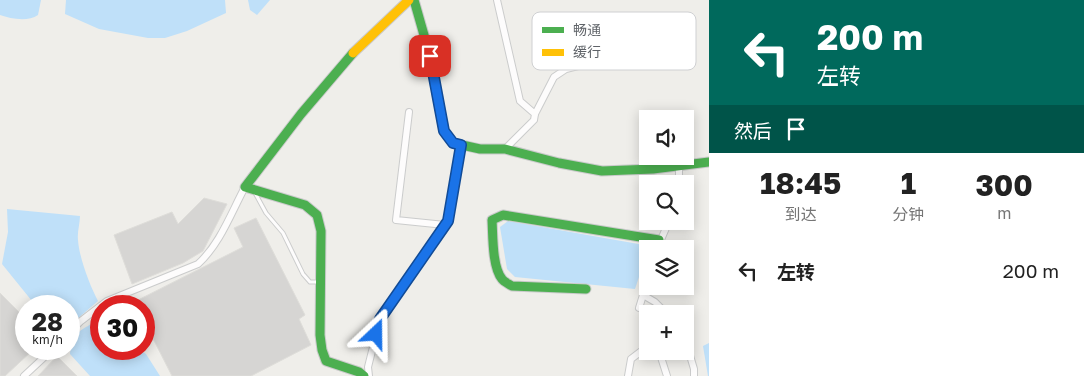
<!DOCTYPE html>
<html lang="zh">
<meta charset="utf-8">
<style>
:root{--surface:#fff;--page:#f6f6f6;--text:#222;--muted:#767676}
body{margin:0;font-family:"Golos Text","Noto Sans SC",sans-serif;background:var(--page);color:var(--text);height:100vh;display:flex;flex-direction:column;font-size:19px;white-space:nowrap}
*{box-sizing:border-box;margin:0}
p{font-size:16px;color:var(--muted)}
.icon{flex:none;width:28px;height:28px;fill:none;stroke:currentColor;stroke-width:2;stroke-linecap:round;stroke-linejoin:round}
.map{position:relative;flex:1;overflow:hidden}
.panel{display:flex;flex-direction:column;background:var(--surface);width:375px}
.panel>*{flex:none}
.top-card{background:#00695c;color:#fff;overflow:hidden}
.tools{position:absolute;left:639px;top:110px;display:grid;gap:10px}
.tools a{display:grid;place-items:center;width:55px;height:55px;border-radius:0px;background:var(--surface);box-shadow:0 2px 12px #0003;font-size:25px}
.speed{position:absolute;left:15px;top:295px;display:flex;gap:10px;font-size:25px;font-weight:700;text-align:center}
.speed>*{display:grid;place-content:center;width:65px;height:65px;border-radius:50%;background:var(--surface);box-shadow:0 2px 12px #0003;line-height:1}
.speed small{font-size:12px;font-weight:400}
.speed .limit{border:8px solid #d22;background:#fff;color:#111}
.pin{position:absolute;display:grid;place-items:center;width:42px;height:42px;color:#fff;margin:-21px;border-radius:10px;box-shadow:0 2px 8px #0006}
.me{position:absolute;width:55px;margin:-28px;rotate:23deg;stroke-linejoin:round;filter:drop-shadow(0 0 4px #0008)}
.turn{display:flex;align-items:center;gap:18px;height:105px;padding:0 25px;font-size:22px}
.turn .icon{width:65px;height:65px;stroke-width:2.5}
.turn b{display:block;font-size:35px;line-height:42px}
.then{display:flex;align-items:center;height:48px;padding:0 25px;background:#0003;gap:10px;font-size:19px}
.eta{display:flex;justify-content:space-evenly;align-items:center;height:85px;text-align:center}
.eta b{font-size:30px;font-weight:700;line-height:35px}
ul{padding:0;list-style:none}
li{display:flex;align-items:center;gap:15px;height:65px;padding:0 25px}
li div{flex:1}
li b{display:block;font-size:19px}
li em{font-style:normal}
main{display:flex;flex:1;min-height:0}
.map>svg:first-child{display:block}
.water{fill:#bfe0f9}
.building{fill:#d6d5d3;stroke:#deddd9}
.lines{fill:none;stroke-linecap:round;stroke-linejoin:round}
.lane-casing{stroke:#cbcccc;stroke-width:5}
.street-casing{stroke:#cbcccc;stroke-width:8}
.fast-casing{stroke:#cacacb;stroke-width:11}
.slow-casing{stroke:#cacacb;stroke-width:11}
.lane{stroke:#fdfcfc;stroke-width:3}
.street{stroke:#fdfcfc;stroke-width:6}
.fast{stroke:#4caf50;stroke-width:9}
.slow{stroke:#ffc107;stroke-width:9}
.route-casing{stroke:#114b97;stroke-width:12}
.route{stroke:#1a73e8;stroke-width:9}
.key{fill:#fff;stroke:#cfd0d2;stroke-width:1}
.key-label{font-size:14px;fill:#5f6368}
</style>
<main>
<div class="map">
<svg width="709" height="376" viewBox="0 0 709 376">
<rect width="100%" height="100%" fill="#efeeea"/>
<g class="water">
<path d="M0,0h41l-3,15c-10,7 -27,4 -38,0z"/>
<polygon points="66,0 225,0 226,13 187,31 165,38 148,38 99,29 65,14"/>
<polygon points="248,0 270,0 257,15 250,10"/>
<path d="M7,209l73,7c0,7 -3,17 -2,24 1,17 12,46 20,61l-29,25v-20h-33l-34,-42 6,-32z"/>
<polygon points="508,221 650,246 648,249 647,253 635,289 515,277 507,269 500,227"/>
<path d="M93,323h8v26h37l8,5 14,22h-70l-20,-22c2,-19 7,-22 23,-31z"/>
<polygon points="709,343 709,376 708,376 703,346"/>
</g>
<g class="building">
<polygon points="204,198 227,204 203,251 183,263 132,284 114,235 172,212 178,224"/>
<polygon points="256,218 305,315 299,319 311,345 251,376 172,376 144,321 144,306 136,306 134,302 243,247 234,228"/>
<polygon points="0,293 26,319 26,349 34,349 5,376 0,376"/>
<polygon points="57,356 77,376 38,376"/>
</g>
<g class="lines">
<g class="lane-casing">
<polyline id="lane" points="254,191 266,213 283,233 303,274 310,282 318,282"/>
</g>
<g class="street-casing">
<g id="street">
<polyline points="497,0 520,101 535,114 534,120 505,149"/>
<polyline points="409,112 396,220 445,225"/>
<polyline points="535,114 554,77 566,69 582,65"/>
<polyline points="679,184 679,165"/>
<polyline points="657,249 669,221"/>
<polyline points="643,295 655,302 667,314"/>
<polyline points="639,308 648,279"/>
<path d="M69,333l12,-12 26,-20 91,-37c22,-20 33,-51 47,-77"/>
<polyline points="685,339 694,369 694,376"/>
<polyline points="659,351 667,376"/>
<polyline points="24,376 53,349"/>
<polyline points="369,376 368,367 380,319 448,221 461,145"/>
<polyline points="628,376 631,359 648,346"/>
</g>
</g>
<g class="fast-casing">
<g id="fast">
<polyline points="414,0 430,56 444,131 453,143 480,149 505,149 559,163 602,171 653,169 709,162"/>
<polyline points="353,53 301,114 245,187 305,205 317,215 321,231 320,335 322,350 326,361 359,372 364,376"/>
<path d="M586,289l-74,-3c-3,-2 -8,-4 -10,-7 -10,-12 -9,-44 -10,-59l11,-5 156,25"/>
</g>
</g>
<g class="slow-casing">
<polyline id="slow" points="353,53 409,0"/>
</g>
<use href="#lane" class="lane"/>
<use href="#street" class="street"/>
<use href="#fast" class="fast"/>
<use href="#slow" class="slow"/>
</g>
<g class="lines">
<g class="route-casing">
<polyline id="route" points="376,334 380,319 448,221 461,145 453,143 444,131 430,56"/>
</g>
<use href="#route" class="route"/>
</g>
<rect x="532" y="12" width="164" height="58" rx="8" class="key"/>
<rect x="542" y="27" width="22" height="6" fill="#4caf50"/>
<rect x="542" y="49" width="22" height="7" fill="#ffc107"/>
<g class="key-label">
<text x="573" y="35">畅通</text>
<text x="573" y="57">缓行</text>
</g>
</svg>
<div class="tools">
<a><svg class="icon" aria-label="sound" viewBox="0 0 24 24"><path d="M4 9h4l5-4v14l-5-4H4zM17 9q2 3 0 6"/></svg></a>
<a><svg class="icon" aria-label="search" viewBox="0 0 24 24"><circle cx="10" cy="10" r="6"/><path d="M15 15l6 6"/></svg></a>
<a><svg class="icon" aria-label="layers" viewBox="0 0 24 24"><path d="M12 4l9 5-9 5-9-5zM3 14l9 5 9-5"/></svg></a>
<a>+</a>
</div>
<div class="speed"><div>28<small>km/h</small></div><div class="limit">30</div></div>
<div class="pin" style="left:430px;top:56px;background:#d93025"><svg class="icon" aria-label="arrive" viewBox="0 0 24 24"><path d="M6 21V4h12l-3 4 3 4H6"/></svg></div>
<svg class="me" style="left:376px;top:334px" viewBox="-20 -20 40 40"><path d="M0-17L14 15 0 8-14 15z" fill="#1a73e8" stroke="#fff" stroke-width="4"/></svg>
</div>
<section class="panel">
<div class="top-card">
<div class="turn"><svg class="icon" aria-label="left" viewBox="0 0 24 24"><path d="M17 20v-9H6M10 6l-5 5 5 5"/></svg><div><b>200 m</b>左转</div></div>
<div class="then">然后<svg class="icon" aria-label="arrive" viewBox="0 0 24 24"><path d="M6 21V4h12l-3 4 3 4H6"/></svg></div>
</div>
<div class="eta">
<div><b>18:45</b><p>到达</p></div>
<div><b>1</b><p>分钟</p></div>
<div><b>300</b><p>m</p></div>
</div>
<ul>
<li><svg class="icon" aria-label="left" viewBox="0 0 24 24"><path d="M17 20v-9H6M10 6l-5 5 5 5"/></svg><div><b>左转</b></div><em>200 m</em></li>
</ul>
</section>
</main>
